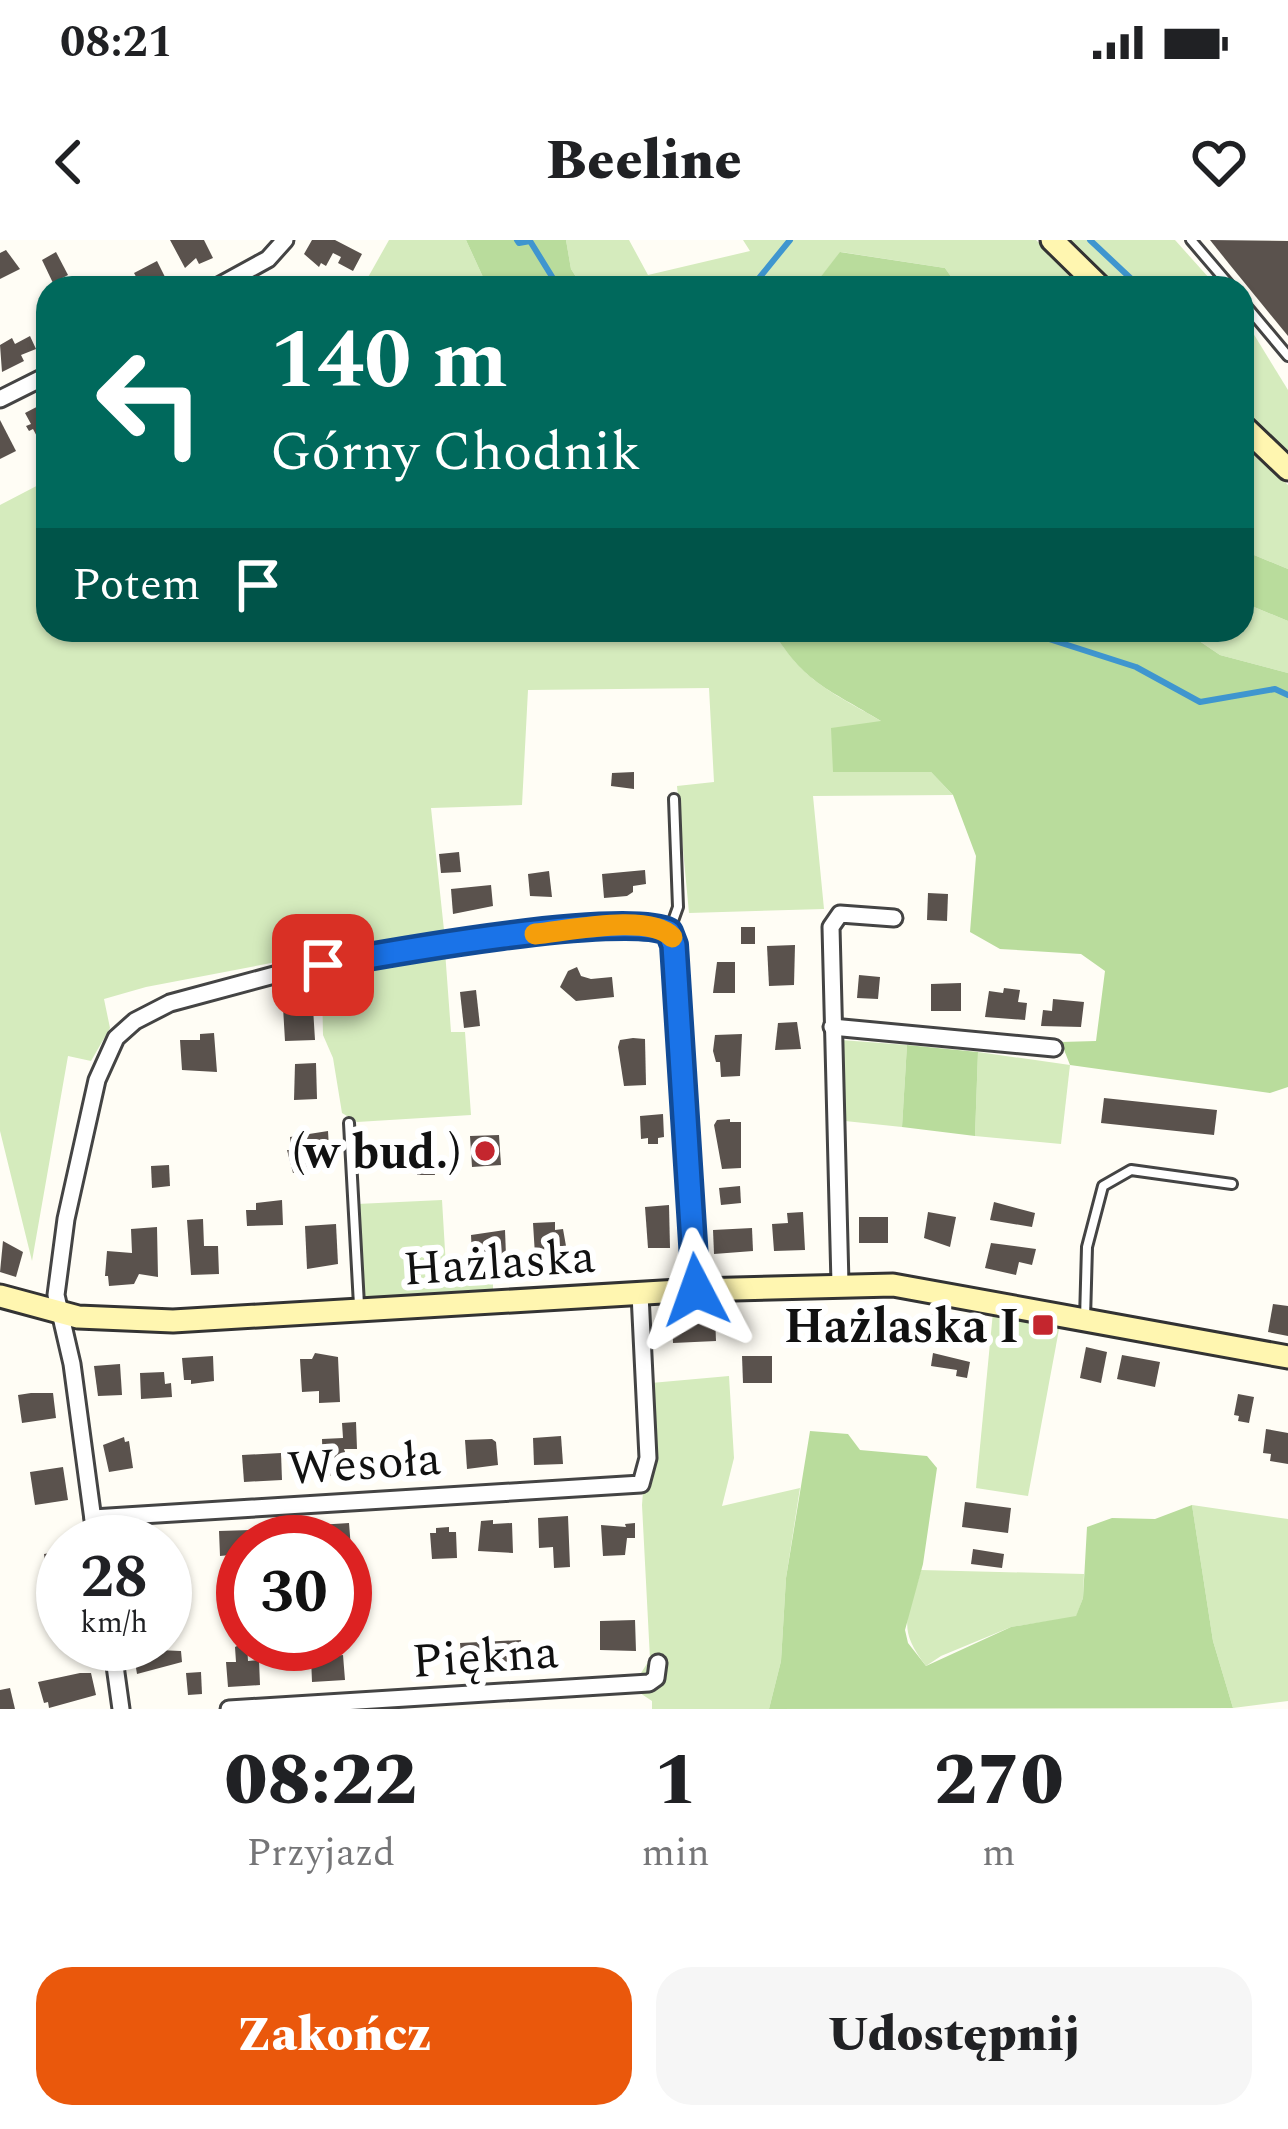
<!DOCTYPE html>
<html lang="pl">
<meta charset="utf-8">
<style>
:root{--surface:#fff;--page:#f6f6f6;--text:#202124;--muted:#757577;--accent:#ea580c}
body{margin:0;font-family:Spectral,serif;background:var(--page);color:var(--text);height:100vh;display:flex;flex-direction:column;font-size:45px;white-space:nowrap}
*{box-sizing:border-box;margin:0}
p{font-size:39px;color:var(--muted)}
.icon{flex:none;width:66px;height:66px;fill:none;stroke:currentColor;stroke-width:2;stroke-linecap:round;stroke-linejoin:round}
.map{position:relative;height:1469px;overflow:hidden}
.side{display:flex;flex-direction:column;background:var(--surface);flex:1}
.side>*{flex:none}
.guide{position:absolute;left:36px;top:36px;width:1218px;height:366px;border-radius:36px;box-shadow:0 3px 9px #0004;background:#00695c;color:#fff;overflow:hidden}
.speed{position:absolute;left:36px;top:1275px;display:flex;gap:24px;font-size:60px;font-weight:700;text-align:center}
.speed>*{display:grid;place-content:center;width:156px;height:156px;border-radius:50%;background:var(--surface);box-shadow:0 3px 9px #0004;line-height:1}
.speed small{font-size:30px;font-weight:400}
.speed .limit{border:18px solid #d22;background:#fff;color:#111}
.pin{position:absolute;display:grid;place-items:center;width:102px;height:102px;color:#fff;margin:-51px;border-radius:24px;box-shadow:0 6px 18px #0006}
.me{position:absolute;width:132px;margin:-66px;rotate:356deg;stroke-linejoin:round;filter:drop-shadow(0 0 9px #0008)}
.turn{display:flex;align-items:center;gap:42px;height:252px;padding:0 36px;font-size:54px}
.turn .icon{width:156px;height:156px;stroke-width:2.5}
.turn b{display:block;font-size:84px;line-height:102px}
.then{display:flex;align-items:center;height:114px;padding:0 36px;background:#0003;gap:24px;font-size:45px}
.eta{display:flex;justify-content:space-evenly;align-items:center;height:204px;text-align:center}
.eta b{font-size:72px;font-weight:800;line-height:84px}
.action{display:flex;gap:24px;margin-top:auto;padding:24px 36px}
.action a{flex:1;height:138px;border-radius:36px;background:var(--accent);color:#fff;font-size:48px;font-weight:800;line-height:138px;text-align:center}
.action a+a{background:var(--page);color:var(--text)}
.status{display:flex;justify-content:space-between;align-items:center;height:84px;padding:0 60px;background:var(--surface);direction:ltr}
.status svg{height:33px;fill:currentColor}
header{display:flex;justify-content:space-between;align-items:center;height:156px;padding:0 36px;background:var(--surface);font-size:54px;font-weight:800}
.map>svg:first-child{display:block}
.green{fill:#d5ebbd}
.forest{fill:#b9dc9c}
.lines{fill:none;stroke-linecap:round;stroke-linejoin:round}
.stream{stroke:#3f96cf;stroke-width:6}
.building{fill:#5a524d}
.lane-casing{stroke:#444;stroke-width:14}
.street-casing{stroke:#444;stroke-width:21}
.secondary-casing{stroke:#333;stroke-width:27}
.lane{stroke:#fff;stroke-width:8}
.street{stroke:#fff;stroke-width:15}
.secondary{stroke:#fff6b0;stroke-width:21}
.route-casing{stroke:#114b97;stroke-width:30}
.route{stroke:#1a73e8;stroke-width:21}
.slow{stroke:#f59e0b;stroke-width:21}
.poi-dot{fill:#c4262e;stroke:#fff;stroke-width:4.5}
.labels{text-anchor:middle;stroke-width:12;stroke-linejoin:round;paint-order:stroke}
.poi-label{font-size:48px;font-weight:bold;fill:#111;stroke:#fff;text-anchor:end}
.street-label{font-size:48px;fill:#111;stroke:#fff}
</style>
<div class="status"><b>08:21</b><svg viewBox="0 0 49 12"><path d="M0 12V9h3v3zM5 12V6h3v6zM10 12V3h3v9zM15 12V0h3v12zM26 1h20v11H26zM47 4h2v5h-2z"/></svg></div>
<header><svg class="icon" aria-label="back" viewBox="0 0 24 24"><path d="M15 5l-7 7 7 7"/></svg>Beeline<svg class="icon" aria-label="heart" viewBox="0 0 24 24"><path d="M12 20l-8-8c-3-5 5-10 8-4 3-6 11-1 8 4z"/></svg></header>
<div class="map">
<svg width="1288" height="1469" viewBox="0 0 1288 1469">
<rect width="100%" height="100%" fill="#fffdf5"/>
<g class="green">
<polygon points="389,0 466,0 488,48 362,48"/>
<polygon points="566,0 629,0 648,35 750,11 743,0 1036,0 1086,48 959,48 945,28 841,12 812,48 583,48 571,29"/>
<polygon points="1066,0 1175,0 1218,48 1115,48"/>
<polygon points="1242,75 1288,150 1288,216 1242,171"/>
<polygon points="1242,200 1288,245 1288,329 1242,310"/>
<path d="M48,240v150h724c33,53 58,61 111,92l-50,50h98l22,23 -140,1 11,113 -135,4 -12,-127 37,-4 -5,-94 -181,2 -6,115 -91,3 13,122 -298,57 -42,12 6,29 -19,33 -23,-5 -36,205 -32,-130v-626z"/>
<polygon points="1242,362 1288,381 1288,433 1220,415 1183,390 1242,390"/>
<polygon points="445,711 451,792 465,792 471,875 357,882 342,873 333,818 323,795 322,748 313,739"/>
<polygon points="841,800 907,805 902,887 845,881 838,814"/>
<polygon points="978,812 1070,825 1061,904 975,896"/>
<polygon points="442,960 447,1044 493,1041 493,1055 366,1062 362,1057 357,964"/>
<polygon points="993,1072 1060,1084 1028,1256 976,1248"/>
<polygon points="729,1136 734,1218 722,1266 800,1248 786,1338 781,1421 769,1469 652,1469 652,1461 640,1453 641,1433 650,1419 642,1265 651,1143"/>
<polygon points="1192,1265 1288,1279 1288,1461 1233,1468 1213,1401"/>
<path d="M921,1330l163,4 -1,24 -7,19 -65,10 -70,29 -15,10c-31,-40 -17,-50 -5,-96z"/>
</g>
<g class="forest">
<polygon points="466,0 566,0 571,29 583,48 488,48"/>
<polygon points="840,12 945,28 959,48 812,48"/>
<polygon points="1242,310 1288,329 1288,381 1242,362"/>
<path d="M772,390h411l37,25 68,18v414l-18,6 -200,-28 -9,-23 35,-1 9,-70 -24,-17 -81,-5 -30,-17 6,-76 -23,-61 -22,-23h-98l-2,-44 50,-7c-52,-32 -76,-37 -109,-91z"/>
<polygon points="907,805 978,812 975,896 902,887"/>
<polygon points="810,1191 848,1194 860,1210 927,1216 937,1228 923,1324 905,1390 908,1403 926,1426 1011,1387 1076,1376 1083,1358 1087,1287 1112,1278 1155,1279 1192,1265 1213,1401 1233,1468 769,1469 781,1421 786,1338"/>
</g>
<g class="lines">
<g class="stream">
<polyline points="517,0 519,3 530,1 559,48"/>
<polyline points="1090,0 1141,48"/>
<polyline points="751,48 790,0"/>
<polyline points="1021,390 1136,427 1200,462 1275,449 1288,455"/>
</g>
</g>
<g class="building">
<polygon points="170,0 204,0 213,18 199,24 196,18 185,28"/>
<polygon points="312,0 335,0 362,14 353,31 338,23 341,17 333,13 326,26 321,23 319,27 304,14"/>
<polygon points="1210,0 1288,1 1288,96 1230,25"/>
<polygon points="6,10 20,29 0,39 0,13"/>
<polygon points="56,12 68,35 53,43 42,20"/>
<polygon points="157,21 169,45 142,48 134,33"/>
<polygon points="30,96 36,109 21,115 24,121 2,132 0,105 12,98 15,104"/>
<polygon points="48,161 48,201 41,204 33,189 29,191 26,186 31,184 25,173"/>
<polygon points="0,180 16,211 0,219"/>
<polygon points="634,532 634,549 611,546 612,533"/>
<polygon points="459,612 461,632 441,633 439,614"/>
<polygon points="645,630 646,644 633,646 633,652 627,656 604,658 602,634"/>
<polygon points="549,631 552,657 530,656 528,634"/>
<polygon points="491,645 493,666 453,674 451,649"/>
<polygon points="928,653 948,654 947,681 927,680"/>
<rect x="741" y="687" width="14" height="17"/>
<polygon points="795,705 794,745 769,746 767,706"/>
<polygon points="717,722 735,722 735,753 713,753"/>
<polygon points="577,727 581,736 591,739 612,737 614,757 576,761 560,747 568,731"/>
<polygon points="859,735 880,737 878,759 857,758"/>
<polygon points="961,743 961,771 931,771 931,744"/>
<polygon points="1004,748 1020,750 1018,762 1027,763 1025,780 985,777 989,751 1003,753"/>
<polygon points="476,750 480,786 464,788 460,752"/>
<polygon points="312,752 315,800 285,801 283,767 301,767 300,753"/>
<polygon points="1053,759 1084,762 1081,787 1041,786 1043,770 1052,771"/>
<polygon points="797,782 801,809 775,810 778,783"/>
<polygon points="214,793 217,832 182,830 180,800 200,800 200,794"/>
<polygon points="742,794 740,836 721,837 720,822 716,822 713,811 715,795"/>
<polygon points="633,798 645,799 646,845 624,846 618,807 620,800"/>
<polygon points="316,823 317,859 294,860 295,824"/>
<polygon points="1104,858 1217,870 1214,895 1101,883"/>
<polygon points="663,874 664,897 658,898 658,904 648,904 648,898 641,899 640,876"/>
<polygon points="730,879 730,882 741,882 741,928 722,929 714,885 717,880"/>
<polygon points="328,891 329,908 314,910 319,931 293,933 287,910 291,910 290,897"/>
<polygon points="499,895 501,925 472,927 470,896"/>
<polygon points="430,907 435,935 417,935 417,925 422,925 422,918 417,918 417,908"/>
<polygon points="169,925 170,946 152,948 151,926"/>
<polygon points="740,946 741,963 721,965 719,948"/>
<polygon points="282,960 283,985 247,986 246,970 256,970 256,963"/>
<polygon points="994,962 1035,973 1032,987 990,980"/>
<polygon points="669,965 670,1008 648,1008 645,967"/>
<polygon points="803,972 805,1010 774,1011 772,984 788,983 787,973"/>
<polygon points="928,972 956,977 950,1007 924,998"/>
<rect x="859" y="977" width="29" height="26"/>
<polygon points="203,979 204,1006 218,1006 219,1034 191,1035 187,980"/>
<polygon points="555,982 555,990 563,989 566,1006 560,1006 560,1014 535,1015 533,983"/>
<polygon points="336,984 338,1024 307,1029 305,986"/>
<polygon points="157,987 158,1037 139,1034 134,1044 109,1046 108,1036 105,1036 107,1011 132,1013 131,989"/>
<polygon points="752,988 753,1011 714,1014 713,990"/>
<polygon points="505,990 506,1016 472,1015 471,995"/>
<polygon points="3,1001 23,1012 16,1037 0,1032"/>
<polygon points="991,1003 1036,1009 1032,1025 1019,1022 1016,1035 985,1028"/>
<polygon points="1273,1064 1288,1066 1288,1096 1268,1092"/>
<polygon points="927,1074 965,1079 962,1105 931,1105 931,1100 923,1099"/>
<polygon points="715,1076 716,1101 673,1103 672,1078"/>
<polygon points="1086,1107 1107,1112 1101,1143 1080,1138"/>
<polygon points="315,1113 338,1117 340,1162 319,1163 319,1151 302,1152 300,1119 312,1119"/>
<polygon points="933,1113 970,1122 967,1138 956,1136 957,1130 931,1126"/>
<polygon points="1122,1115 1160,1122 1155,1147 1117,1139"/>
<polygon points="213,1116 214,1141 191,1144 191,1140 184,1140 182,1118"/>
<polygon points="742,1116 772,1116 772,1143 743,1143"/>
<polygon points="120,1124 122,1155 98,1156 94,1126"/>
<polygon points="164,1132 165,1144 171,1143 172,1157 141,1159 140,1133"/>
<polygon points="31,1153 53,1153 56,1178 22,1183 18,1155"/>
<polygon points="1238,1154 1254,1157 1249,1183 1238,1181 1239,1176 1234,1175"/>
<polygon points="356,1182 357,1209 344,1209 350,1226 344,1226 344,1235 323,1236 322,1199 343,1198 342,1183"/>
<polygon points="1266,1189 1288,1193 1288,1224 1270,1221 1271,1214 1263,1213"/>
<polygon points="561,1196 563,1224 534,1225 533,1198"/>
<polygon points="124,1197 125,1202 129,1201 133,1228 109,1232 103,1205"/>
<polygon points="492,1199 496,1202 498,1225 467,1229 465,1200"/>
<polygon points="281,1213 282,1240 244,1242 242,1215"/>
<polygon points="63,1227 68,1260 35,1265 30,1232"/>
<polygon points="965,1262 1011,1268 1008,1293 962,1287"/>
<polygon points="568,1276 570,1327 554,1328 553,1307 539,1308 538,1278"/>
<polygon points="493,1280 493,1284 512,1283 513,1313 478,1311 481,1281"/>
<polygon points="349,1283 351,1308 345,1309 345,1302 304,1302 303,1286"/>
<polygon points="635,1283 635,1298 627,1298 625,1315 603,1316 601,1285 626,1287 625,1284"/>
<polygon points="449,1287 449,1292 456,1292 457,1318 432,1319 430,1293 436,1293 436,1288"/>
<polygon points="251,1290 252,1302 243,1302 243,1322 230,1323 230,1315 220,1316 219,1291"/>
<polygon points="973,1309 1004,1314 1002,1328 971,1324"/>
<polygon points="63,1311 63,1358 43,1358 40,1341 53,1339 51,1328 46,1329 44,1314"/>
<polygon points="635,1380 636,1411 600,1410 600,1381"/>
<polygon points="521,1400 523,1421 498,1422 498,1428 462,1427 460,1403"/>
<polygon points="132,1404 158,1404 158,1410 181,1411 182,1422 137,1434"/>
<polygon points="241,1404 247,1404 248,1421 259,1420 260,1445 228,1447 226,1422 236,1422 235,1407"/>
<polygon points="321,1404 333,1404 333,1416 343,1415 345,1440 312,1442 311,1417 321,1416"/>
<polygon points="201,1432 202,1454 188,1455 186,1433"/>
<polygon points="80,1433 91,1433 96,1455 49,1468 48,1462 44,1463 38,1442"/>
<polygon points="10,1448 15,1469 0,1469 0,1450"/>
</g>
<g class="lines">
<g class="lane-casing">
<g id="lane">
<polyline points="1191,0 1232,48"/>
<polyline points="1242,61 1288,116"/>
<polyline points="669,692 678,667 674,559"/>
<polyline points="349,883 359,1065"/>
<polyline points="1085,1079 1087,1007 1103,946 1131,930 1232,944"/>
</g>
</g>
<g class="street-casing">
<g id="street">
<polyline points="215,48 268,19 285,0"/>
<polyline points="0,159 48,135"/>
<polyline points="832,787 1054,808"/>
<polyline points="840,1044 831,687 840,674 894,678"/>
<polyline points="93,1278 641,1244 648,1218 640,1054"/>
<polyline points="96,1302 72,1124 56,1055 66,979 97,840 116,798 135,781 170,763 289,731 481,699 644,685 664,689 674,705 696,1050"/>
<polyline points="112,1404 121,1469"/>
<polyline points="229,1469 649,1443 656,1438 658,1423"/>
</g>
</g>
<g class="secondary-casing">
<g id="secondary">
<polyline points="1052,0 1101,48"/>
<polyline points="1242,185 1288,229"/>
<polyline points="0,1056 78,1077 173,1081 696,1050 893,1045 1288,1117"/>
</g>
</g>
<use href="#lane" class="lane"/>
<use href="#street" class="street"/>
<use href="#secondary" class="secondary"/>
</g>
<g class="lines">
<g class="route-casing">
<path id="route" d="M323,725c60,-11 303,-55 346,-33l5,13 22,345"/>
</g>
<use href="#route" class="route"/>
<path class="slow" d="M535,694c32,-3 115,-21 137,3"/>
</g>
<g class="poi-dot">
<circle cx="485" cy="911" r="12"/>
<rect x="1031" y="1073" width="24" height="24" rx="6"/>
</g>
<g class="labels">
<g class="poi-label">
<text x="461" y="928">(w bud.)</text>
<text x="1019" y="1102">Hażlaska I</text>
</g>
<g class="street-label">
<text transform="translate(499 1021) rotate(-4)" y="17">Hażlaska</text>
<text transform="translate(364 1222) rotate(-4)" y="17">Wesoła</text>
<text transform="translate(485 1415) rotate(-4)" y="17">Piękna</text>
</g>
</g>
</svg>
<div class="speed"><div>28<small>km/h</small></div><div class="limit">30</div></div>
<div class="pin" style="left:323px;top:725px;background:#d93025"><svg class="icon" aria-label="arrive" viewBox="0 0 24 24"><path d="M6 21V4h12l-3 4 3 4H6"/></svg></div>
<svg class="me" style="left:696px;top:1050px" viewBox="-20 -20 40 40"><path d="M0-17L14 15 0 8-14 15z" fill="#1a73e8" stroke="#fff" stroke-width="4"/></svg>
<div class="guide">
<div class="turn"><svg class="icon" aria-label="left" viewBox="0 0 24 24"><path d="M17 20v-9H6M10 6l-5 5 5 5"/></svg><div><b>140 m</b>Górny Chodnik</div></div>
<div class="then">Potem<svg class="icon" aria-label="arrive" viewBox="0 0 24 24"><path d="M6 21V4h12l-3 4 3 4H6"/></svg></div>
</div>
</div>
<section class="side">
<div class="eta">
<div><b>08:22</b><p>Przyjazd</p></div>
<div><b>1</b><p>min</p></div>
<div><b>270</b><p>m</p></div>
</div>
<div class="action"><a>Zakończ</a><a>Udostępnij</a></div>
</section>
